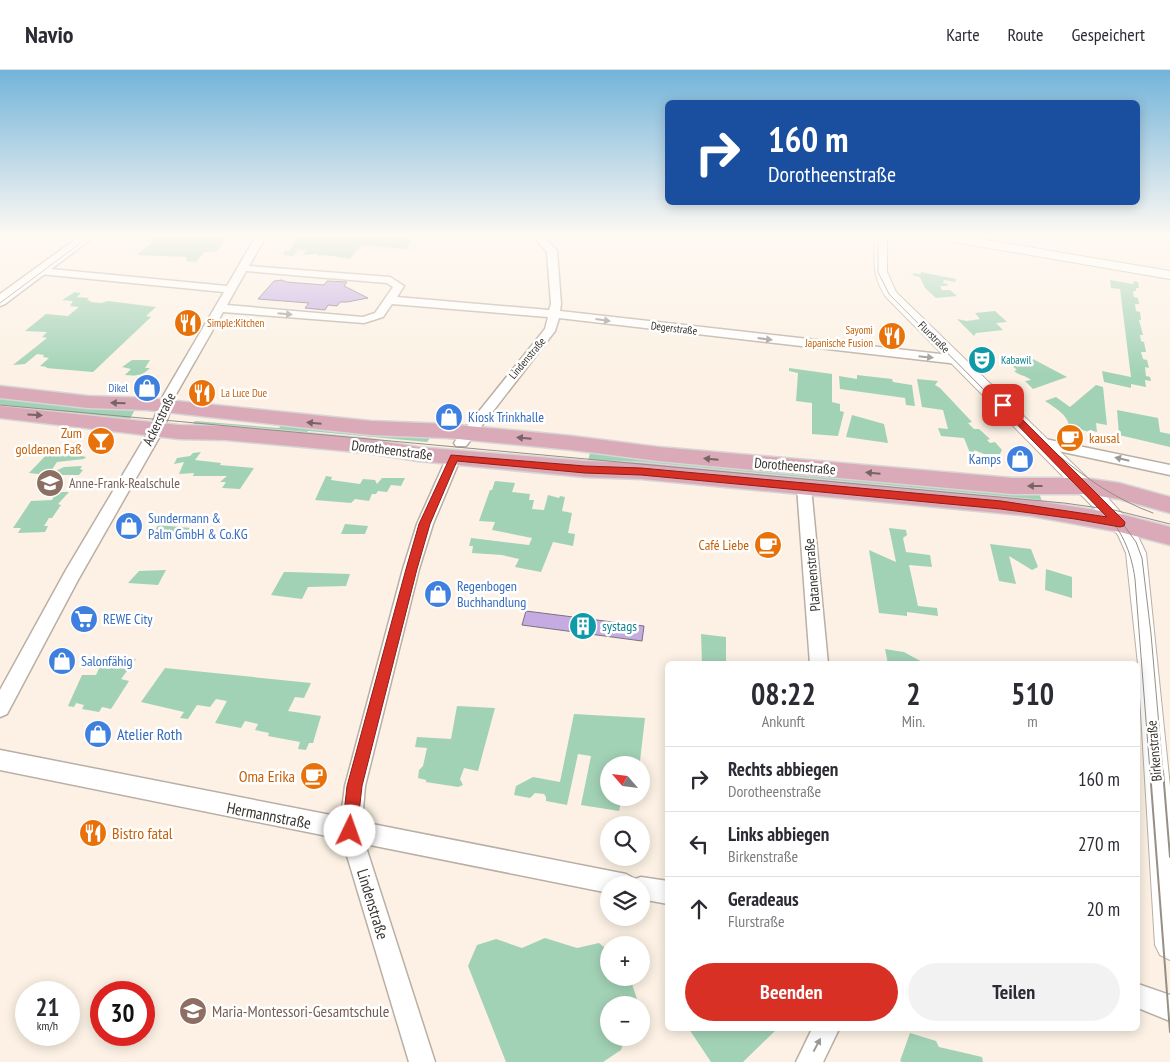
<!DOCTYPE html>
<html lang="de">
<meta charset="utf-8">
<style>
:root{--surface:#fff;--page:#f2f2f3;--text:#2b2b33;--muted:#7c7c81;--line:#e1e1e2;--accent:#d93025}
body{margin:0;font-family:"PT Sans Narrow",sans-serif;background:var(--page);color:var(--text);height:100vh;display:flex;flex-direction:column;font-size:19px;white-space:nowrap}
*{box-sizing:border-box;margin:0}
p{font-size:16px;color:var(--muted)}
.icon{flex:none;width:28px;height:28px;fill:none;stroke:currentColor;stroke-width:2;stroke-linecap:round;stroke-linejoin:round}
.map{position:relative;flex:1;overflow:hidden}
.drawer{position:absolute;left:665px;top:591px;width:475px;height:370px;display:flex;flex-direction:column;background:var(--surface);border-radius:8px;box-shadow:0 2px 12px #0003}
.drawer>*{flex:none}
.top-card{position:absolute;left:665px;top:30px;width:475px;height:105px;border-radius:8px;box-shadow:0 2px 12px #0003;background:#1a4fa0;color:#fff;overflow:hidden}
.needle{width:32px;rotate:298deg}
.buttons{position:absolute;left:600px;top:686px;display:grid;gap:10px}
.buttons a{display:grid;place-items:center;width:50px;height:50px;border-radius:50%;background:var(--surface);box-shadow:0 2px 12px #0003;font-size:25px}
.speed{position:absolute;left:15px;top:911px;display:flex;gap:10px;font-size:25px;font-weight:700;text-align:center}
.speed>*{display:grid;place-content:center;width:65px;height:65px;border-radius:50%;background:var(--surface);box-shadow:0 2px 12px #0003;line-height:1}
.speed small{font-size:12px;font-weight:400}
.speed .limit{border:8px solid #d22;background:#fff;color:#111}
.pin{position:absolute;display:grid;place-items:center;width:42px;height:42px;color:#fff;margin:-21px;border-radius:10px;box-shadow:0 2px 8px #0006}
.me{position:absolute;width:55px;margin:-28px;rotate:3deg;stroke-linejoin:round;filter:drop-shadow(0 0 4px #0008)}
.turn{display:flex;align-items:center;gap:18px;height:105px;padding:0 20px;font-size:22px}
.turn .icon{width:65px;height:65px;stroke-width:2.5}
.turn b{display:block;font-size:35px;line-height:42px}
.eta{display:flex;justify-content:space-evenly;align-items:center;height:85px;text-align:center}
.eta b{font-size:30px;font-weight:700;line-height:35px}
.primary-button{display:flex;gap:10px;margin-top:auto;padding:10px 20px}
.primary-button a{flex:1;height:58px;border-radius:30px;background:var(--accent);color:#fff;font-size:20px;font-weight:700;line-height:58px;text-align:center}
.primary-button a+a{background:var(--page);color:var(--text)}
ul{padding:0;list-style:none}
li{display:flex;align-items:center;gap:15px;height:65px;padding:0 20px;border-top:1px solid var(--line)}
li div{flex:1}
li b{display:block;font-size:19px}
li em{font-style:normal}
header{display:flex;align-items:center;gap:30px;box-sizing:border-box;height:70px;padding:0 25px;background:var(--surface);border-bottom:1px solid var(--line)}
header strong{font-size:24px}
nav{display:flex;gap:28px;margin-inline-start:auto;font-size:18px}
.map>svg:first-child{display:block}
.green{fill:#a2d2b6}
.building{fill:#c5abe2;stroke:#79737f}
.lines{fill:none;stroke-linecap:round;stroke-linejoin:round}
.minor-casing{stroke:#b9afa4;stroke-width:3}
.tertiary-casing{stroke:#b9afa4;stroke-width:2}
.secondary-casing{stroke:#b9afa4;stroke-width:3}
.primary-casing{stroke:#d7d6d5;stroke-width:3}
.minor{fill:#fff;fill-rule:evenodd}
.tertiary{fill:#fff;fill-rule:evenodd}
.secondary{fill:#fff;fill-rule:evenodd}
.primary{fill:#daaab8;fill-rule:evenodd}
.tram-far1{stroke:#968f86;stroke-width:1}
.tram{stroke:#968f86;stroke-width:2}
.oneway{fill:#9b9996}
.oneway2{fill:#786365}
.route{fill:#d93025;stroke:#8d1f18}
.labels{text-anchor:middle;stroke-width:5;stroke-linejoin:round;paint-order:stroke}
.far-food-label{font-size:11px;fill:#c56008;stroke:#fff;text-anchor:start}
.far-street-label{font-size:11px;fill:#37332e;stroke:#fff}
.far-culture-label{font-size:11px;fill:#0d838f;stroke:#fff;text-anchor:start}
.far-shop-label{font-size:11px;fill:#366cbe;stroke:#fff;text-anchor:end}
.shop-label{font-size:14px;fill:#366cbe;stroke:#fff;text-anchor:start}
.street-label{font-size:14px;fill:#37332e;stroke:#fff}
.food-label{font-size:14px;fill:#c56008;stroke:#fff;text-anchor:end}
.education-label{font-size:14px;fill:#785e54;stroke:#fff;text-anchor:start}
.culture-label{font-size:14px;fill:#0d838f;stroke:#fff;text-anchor:start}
.near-shop-label{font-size:16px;fill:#366cbe;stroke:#fff;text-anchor:start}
.near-food-label{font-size:16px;fill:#c56008;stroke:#fff;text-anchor:end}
.near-street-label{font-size:16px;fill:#37332e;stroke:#fff}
.near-education-label{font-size:16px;fill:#785e54;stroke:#fff;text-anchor:start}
</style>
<header>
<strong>Navio</strong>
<nav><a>Karte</a><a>Route</a><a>Gespeichert</a></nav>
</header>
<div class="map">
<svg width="1170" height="992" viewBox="0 0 1170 992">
<rect width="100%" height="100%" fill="#fcf1e4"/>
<g class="green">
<polygon points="139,166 204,166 203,167 226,167 218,181 204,182 196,192 186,191 187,187 137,185 155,170 136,168"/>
<polygon points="298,166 415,166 406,179 361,175 350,189 325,185 317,186 318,184 303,185 306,180 298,180 293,186 283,185 285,181 290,180"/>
<polygon points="921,202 956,209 955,212 944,210 943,213 948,214 947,216 940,216 942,220 950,220 957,226 936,228 925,218 920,207 912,205 914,204 911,203 921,204"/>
<polygon points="1110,210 1133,214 1134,211 1138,212 1139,218 1136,218 1136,221 1133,221 1134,227 1138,228 1139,234 1135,234 1136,241 1140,242 1141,250 1139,250 1143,265 1140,265 1141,271 1144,272 1146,282 1141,282 1143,289 1147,290 1149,298 1145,297 1146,306 1150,307 1151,311 1145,310 1146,317 1131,314 1131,318 1104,312 1102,301 1131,307 1120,219 1111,218"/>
<polygon points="75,222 81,223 77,227 89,228 87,230 91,231 90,232 101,233 108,231 156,237 146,246 151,247 93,302 46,298 47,297 40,296 49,288 43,287 44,285 37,284 25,294 13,295 47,268 42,267 47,262 25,261 46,244 68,246 79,237 70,236 73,231 62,230"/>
<polygon points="995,241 1007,252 996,253 1003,260 976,263 974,266 957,249 967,251 980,249 975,243"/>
<path d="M1033,289l34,18 -34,12 -8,-8 6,-1c-6,-5 -11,-4 -17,-9l3,-1 -9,-8z"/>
<path d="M132,290h18l-5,8h5c-8,8 -14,8 -25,7l6,-6 -9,-2z"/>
<polygon points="789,298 832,304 832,332 840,334 840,341 844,342 838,366 812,364 812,333 796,331 798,303 789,301"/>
<polygon points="857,305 892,309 893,312 912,315 915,336 906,335 905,328 840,319 839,306 857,309"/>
<polygon points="917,309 938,311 935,315 940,318 972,352 968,353 974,359 979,359 990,369 987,370 990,373 995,372 1002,380 1000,384 984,384 974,380 975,383 970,383 964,368 941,366 938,358 948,359 943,340 922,337"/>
<path d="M1096,315l7,2 4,38 -11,-2 1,9 -7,-2 -1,2 -20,-6c-1,-11 -15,-19 -24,-25l11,-4 14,10z"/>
<polygon points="0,328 136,338 128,352 0,337"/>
<polygon points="1117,340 1158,348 1160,362 1170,364 1170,377 1119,365"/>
<polygon points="852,345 884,354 888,373 846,367"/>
<polygon points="195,351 279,358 282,354 426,364 424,367 430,368 427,372 308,361 305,365 193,354"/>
<polygon points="52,379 86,387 84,389 57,392 49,404 64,397 82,396 80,399 83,400 79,405 48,405 29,403"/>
<polygon points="591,379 1039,423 1043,434 587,395"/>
<polygon points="201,382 195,390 221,393 220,395 254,398 240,419 222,418 226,412 220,412 227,406 193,406 194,403 179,404 184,392 174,394 177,388 190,386 193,383"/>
<polygon points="326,406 332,407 331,410 360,414 363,409 375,410 377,414 382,408 405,408 401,416 391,415 387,422 378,421 376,424 372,424 369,431 355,429 351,433 315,430"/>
<polygon points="495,411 515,413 512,422 530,424 529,430 534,430 532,439 544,440 548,425 559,428 560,426 565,427 562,441 572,443 568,463 575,464 573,476 553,472 541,502 515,497 519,489 502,485 472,483 473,476 469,476 471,468 529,475 532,468 492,460 495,452 479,451 490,420 492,420"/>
<polygon points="57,422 69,422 58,434 61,435 52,448 49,448 44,456 48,456 45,462 18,463 21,458 13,458 31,431 52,430"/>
<polygon points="345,454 368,456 365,464 341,464"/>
<polygon points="158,455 191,458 184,469 151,468"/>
<polygon points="889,458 906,460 907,465 903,468 906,482 930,485 932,497 909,495 918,536 937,538 938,546 907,542 907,546 879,543 869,480 896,492"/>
<polygon points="990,474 1031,479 1038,497 1032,500 1009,486 1016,514 999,511"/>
<polygon points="1046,499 1072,507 1072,528 1045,520"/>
<polygon points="166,500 158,515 128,513 139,501"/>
<polygon points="284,502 290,502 350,504 346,516 308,517 302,529 271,525"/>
<polygon points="701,564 726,567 726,594 702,594"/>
<polygon points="885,579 904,582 924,593 888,594"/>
<polygon points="105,586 136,589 121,609 129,611 111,639 102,637 99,642 82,639 84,635 76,633 74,637 68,636 82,605 96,605"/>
<polygon points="165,598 311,613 304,628 295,627 288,641 321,646 313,673 309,673 306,680 298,679 300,672 268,666 269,663 255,660 258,654 245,651 241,658 215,653 227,631 216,629 210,637 197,635 188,649 180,648 184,642 141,632"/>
<polygon points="457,636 495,638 478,701 464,698 460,709 463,715 458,717 426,712 426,710 418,708 419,700 423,696 427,678 415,677 417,667 451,669"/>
<polygon points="574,644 645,648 640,691 628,689 627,695 609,695 609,728 622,728 619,741 581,735 591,686 578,684 567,735 546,731 546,727 544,724 535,723 530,728 514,725 516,716 533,707 560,712"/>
<polygon points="545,868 577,878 599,873 609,881 609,908 630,908 637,929 635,935 609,935 609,968 625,968 621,980 603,992 506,992 468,896 477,875 496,869 522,878"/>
<polygon points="689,959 777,959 743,992 711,992"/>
<polygon points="910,963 936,971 939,977 982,987 983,992 902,992 900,991"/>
</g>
<g class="building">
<polygon points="282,210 286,212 324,215 327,211 347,212 344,216 368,228 347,232 340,232 337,236 328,235 325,240 305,238 309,233 258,229 274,211"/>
<polygon points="526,541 644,556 642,571 522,555"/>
</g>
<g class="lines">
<g class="minor-casing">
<g id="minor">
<path d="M256,166h10l-17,30 141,11 14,9 -7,11 152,13 2,-6 -4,-52 -14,-16h10l14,15 4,53 -1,7 398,45 6,4 -6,4 -399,-46 -4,13 -89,115h-10l-2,-3 2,-3 89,-111 3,-12 -156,-13 -9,13 -19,6 -141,-11 -48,84 -11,33 -86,151 -71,134 -7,3v-27l66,-120 84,-141 13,-33 61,-104 -184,-18 -5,-3 5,-3 187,18zM246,201l141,12 6,4 -18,26 -12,4 -136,-12z"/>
<polygon points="1040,368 1170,395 1170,405 1035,376 1033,373 1035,370"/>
<polygon points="454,382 459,384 461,387 433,454 419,499 365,716 362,752 626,804 635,809 641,807 668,811 668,834 641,829 641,815 609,815 609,823 365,774 435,992 409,992 342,769 0,700 0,680 341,747 345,716 403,499 417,454 447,387 449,384"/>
<polygon points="804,412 809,413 811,417 828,594 810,594 797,417 799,413"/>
<polygon points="1138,914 1170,925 1170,951 1138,938"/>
<polygon points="812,959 839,959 823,992 796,992"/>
</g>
</g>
<g class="tertiary-casing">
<g id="tertiary">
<path d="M875,166h12v36l9,20 212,206 25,28 13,27 24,234v173l-10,-5 -5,-10 -17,-281 -12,-111 -8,-18 -24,-27 -208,-211c-15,-23 -11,-36 -11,-61z"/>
<polygon points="937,166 962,166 1170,201 1170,209 943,170"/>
</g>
</g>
<g class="secondary-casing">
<polygon id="secondary" points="80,166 95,166 5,234 0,236 0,224"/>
</g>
<g class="primary-casing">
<g id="primary">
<polygon points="0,316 88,326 147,328 371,351 447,354 572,366 658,377 1012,408 1084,408 1119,413 1170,427 1170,443 1119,429 1084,424 1012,424 658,391 572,380 447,368 371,365 147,340 88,338 0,328"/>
<polygon points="0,336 179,355 226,356 368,369 418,377 585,391 641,393 1031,430 1120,444 1170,457 1170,475 1120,462 1031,446 641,409 585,407 418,391 368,383 226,370 179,369 0,348"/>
</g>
</g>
<use href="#minor" class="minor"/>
<use href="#tertiary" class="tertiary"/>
<use href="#secondary" class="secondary"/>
<use href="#primary" class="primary"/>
<g class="tram-far1">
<path d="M878,166v36l11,22 212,214c20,21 30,42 34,71l15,193"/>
<polyline points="0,233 90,166"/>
<polyline points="0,335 1064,433 1114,440 1170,454"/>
<path d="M1058,385c29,24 59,45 95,58"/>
<polyline points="1120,450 1136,472 1142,488 1151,564 1163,702"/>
</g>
<g class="tram">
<polyline points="1150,701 1170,962"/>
<polyline points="1163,701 1170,787"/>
</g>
</g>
<defs><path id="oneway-solid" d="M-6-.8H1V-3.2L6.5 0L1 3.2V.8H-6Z" transform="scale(1.25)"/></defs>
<g class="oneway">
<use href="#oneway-solid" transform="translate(285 244) rotate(5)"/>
<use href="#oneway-solid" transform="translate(603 250) rotate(8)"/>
<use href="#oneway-solid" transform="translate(765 269) rotate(7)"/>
<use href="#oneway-solid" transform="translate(926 287) rotate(6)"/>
<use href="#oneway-solid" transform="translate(1122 389) rotate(-167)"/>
<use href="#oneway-solid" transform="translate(817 975) rotate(-62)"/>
</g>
<g class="oneway2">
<use href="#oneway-solid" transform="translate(118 333) rotate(-179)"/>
<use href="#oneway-solid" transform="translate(35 345) rotate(4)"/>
<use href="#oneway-solid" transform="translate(314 353) rotate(-175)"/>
<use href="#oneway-solid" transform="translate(524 368) rotate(-175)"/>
<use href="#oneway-solid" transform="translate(711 389) rotate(-175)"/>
<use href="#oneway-solid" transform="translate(873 403) rotate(-175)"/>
<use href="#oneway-solid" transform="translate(1035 416) rotate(-180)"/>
</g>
<linearGradient id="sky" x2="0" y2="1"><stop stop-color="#73b4da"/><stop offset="0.54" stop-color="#fef9f3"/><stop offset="1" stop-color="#fef9f3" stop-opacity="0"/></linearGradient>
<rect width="1170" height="305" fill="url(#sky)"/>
<polygon class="route" points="1003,332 1006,333 1124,451 1125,453 1124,456 1120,457 1075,449 1001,439 641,405 585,403 457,391 430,454 417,499 362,716 357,761 355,766 350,769 345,766 342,761 347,716 406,499 419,454 451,385 585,396 641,398 1001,431 1107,447 1000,337 998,335"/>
<defs>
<g id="restaurant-disc" transform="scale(1.4375)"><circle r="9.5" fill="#e8710a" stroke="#fff"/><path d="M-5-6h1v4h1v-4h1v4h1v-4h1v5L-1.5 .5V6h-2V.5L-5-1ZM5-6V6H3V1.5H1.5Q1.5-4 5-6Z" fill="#fff"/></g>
<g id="theatre-disc" transform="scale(1.4375)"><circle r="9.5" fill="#0f9aa8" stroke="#fff"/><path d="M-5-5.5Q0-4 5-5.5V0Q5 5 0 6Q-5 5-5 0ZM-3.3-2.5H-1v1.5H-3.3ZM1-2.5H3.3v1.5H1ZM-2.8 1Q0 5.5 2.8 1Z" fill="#fff"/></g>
<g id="shop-disc" transform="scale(1.4375)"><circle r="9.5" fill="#3f7fe0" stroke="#fff"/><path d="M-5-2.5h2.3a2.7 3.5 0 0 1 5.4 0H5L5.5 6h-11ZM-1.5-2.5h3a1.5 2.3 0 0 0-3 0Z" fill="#fff"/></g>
<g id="cafe-disc" transform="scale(1.4375)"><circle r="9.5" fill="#e8710a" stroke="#fff"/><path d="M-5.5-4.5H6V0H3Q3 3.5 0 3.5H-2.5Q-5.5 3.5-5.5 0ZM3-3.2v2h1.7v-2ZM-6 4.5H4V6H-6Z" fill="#fff"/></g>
<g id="bar-disc" transform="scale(1.4375)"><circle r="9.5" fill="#e8710a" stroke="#fff"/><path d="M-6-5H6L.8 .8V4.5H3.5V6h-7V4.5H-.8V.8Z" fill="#fff"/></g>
<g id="school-disc" transform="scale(1.4375)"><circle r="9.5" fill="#8d6e63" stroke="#fff"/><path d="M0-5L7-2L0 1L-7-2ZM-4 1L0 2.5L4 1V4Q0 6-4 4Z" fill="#fff"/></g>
<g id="supermarket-disc" transform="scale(1.4375)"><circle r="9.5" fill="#3f7fe0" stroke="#fff"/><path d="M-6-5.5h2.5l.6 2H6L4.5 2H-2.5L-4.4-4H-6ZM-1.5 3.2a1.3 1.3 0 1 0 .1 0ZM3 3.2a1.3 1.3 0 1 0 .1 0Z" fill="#fff"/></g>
<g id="building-disc" transform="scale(1.4375)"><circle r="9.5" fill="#0f9aa8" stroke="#fff"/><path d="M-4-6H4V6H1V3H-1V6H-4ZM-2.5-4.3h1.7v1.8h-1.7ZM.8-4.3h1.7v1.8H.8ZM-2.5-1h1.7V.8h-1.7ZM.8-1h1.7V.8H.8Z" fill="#fff"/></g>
</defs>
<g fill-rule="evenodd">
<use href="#restaurant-disc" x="188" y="253"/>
<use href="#restaurant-disc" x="892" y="266"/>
<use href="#theatre-disc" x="982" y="290"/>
<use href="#shop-disc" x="147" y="318"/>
<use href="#restaurant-disc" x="202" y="323"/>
<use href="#shop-disc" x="449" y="347"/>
<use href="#cafe-disc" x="1070" y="368"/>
<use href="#bar-disc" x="101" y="371"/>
<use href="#shop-disc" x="1020" y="389"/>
<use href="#school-disc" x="50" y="413"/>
<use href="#shop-disc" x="129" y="456"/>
<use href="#cafe-disc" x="768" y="475"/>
<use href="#shop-disc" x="438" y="524"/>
<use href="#supermarket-disc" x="84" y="549"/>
<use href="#building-disc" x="583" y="556"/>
<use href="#shop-disc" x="62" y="591"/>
<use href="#shop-disc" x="98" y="664"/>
<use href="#cafe-disc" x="314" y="706"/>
<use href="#restaurant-disc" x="93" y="763"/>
<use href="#school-disc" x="193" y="941"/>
</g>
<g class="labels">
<g class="far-food-label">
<text x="207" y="257">Simple:Kitchen</text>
<text x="873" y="264" text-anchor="end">Sayomi<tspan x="873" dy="13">Japanische Fusion</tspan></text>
<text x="221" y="327">La Luce Due</text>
</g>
<g class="far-street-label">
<text transform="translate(674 258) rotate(7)" y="4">Degerstraße</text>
<text transform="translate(934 267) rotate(45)" y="4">Flurstraße</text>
<text transform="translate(527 288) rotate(-50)" y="4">Lindenstraße</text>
</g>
<g class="far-culture-label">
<text x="1001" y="294">Kabawil</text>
</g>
<g class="far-shop-label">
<text x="128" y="322">Dikel</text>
</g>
<g class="shop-label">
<text x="468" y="352">Kiosk Trinkhalle</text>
<text x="1001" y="394" text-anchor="end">Kamps</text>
<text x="148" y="453">Sundermann &amp;<tspan x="148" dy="16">Palm GmbH &amp; Co.KG</tspan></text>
<text x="457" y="521">Regenbogen<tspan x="457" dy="16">Buchhandlung</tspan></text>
<text x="103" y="554">REWE City</text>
<text x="81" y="596">Salonfähig</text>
</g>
<g class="street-label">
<text transform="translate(159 349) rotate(-64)" y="5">Ackerstraße</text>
<text transform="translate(392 380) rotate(7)" y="5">Dorotheenstraße</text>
<text transform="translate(795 396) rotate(5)" y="5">Dorotheenstraße</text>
<text transform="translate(812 505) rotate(-95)" y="5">Platanenstraße</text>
<text transform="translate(1154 681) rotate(-95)" y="5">Birkenstraße</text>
</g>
<g class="food-label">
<text x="82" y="368">Zum<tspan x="82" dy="16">goldenen Faß</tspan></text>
<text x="1089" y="373" text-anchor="start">kausal</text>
<text x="749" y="480">Café Liebe</text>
</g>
<g class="education-label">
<text x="69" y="418">Anne-Frank-Realschule</text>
</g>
<g class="culture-label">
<text x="602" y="561">systags</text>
</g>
<g class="near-shop-label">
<text x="117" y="670">Atelier Roth</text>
</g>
<g class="near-food-label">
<text x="295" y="712">Oma Erika</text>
<text x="112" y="769" text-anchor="start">Bistro fatal</text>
</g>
<g class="near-street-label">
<text transform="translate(269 745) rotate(11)" y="6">Hermannstraße</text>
<text transform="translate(373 834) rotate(73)" y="6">Lindenstraße</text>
</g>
<g class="near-education-label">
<text x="212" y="947">Maria-Montessori-Gesamtschule</text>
</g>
</g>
</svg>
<div class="buttons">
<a><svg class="needle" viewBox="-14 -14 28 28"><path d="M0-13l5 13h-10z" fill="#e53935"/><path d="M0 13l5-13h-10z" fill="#7c7c81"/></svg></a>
<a><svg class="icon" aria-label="search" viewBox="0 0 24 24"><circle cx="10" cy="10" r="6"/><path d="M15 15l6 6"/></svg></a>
<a><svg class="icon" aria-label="layers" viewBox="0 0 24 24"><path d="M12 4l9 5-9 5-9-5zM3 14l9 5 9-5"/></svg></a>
<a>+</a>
<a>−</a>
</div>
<div class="speed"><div>21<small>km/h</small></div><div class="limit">30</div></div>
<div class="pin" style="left:1003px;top:335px;background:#d93025"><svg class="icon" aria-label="arrive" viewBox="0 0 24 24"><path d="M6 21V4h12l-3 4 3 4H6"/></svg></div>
<svg class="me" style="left:350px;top:761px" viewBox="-20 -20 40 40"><circle r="19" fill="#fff"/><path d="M0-13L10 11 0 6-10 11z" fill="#d93025"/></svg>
<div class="top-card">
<div class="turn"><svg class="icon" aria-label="right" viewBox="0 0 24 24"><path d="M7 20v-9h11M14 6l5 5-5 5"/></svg><div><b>160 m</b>Dorotheenstraße</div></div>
</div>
<section class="drawer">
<div class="eta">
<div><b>08:22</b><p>Ankunft</p></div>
<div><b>2</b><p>Min.</p></div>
<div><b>510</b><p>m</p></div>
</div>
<ul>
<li><svg class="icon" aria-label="right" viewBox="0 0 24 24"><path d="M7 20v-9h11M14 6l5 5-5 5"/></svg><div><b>Rechts abbiegen</b><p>Dorotheenstraße</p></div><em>160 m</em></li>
<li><svg class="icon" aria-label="left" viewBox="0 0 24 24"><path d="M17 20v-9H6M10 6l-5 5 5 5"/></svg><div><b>Links abbiegen</b><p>Birkenstraße</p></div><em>270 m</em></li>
<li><svg class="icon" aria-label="ahead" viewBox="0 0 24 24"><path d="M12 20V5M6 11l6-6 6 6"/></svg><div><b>Geradeaus</b><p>Flurstraße</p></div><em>20 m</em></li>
</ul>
<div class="primary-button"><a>Beenden</a><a>Teilen</a></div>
</section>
</div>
